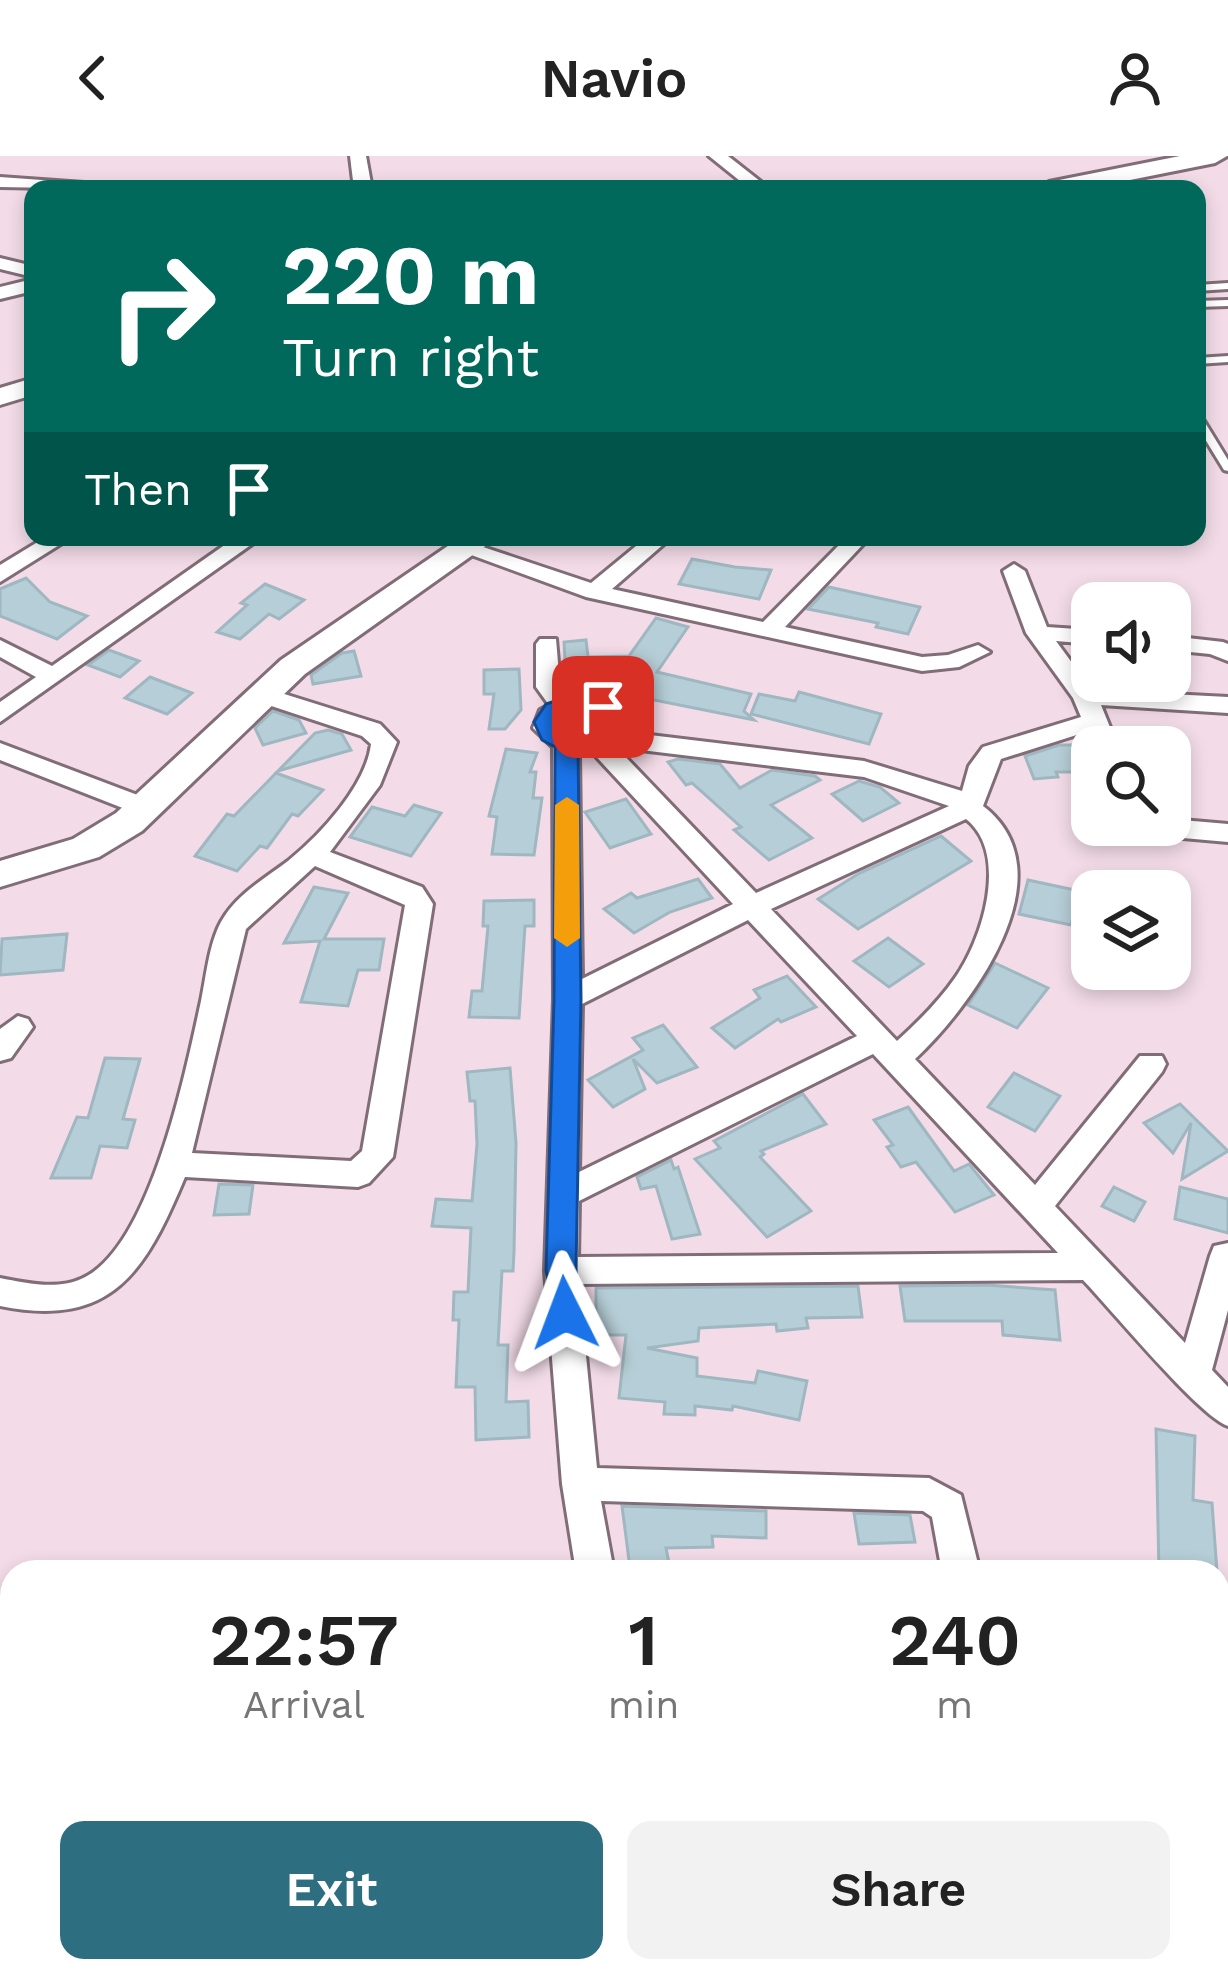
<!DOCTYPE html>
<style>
:root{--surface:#fff;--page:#f2f2f2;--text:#222;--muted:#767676;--accent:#2d6e81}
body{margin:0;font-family:"Work Sans",sans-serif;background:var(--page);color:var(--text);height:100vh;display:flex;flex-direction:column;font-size:45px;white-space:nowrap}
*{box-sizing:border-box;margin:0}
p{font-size:39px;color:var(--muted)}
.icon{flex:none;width:66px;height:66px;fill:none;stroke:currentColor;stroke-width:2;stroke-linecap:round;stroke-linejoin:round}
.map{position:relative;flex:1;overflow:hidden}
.drawer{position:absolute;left:0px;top:1404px;width:1230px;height:423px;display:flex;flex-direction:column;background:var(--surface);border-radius:36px 36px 0 0;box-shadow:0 6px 18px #0003}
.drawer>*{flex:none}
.banner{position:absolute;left:24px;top:24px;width:1182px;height:366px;border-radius:24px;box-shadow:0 6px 18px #0003;background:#00695c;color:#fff;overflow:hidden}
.buttons{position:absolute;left:1071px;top:426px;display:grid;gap:24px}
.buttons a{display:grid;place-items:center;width:120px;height:120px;border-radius:24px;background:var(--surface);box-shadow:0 6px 18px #0003;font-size:60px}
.pin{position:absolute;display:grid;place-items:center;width:102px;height:102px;color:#fff;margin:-51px;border-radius:24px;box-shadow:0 6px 18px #0006}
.me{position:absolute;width:132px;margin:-66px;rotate:357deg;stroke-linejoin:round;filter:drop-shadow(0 0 9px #0008)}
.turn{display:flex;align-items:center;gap:42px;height:252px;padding:0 60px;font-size:54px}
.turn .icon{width:156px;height:156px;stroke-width:2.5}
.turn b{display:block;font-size:84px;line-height:102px}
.then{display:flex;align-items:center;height:114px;padding:0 60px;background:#0003;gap:24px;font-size:45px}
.eta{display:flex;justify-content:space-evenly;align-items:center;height:204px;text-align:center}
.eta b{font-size:72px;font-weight:600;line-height:84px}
.button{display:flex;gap:24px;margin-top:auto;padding:24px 60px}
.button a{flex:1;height:138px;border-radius:24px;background:var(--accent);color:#fff;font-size:48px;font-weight:600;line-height:138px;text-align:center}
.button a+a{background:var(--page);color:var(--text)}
header{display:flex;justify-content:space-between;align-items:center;height:156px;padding:0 60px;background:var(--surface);font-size:54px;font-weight:600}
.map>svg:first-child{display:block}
.building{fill:#b6ced7;stroke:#9fb7c0;stroke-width:3}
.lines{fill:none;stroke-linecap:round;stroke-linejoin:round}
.lane-casing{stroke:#816d77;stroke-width:6}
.street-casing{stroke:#816d77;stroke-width:6}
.secondary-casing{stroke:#816d77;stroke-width:6}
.lane{fill:#fff;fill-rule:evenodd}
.street{fill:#fff;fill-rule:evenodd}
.secondary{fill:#fff;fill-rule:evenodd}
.route{fill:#1a73e8;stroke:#114b97;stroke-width:3}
.slow{fill:#f59e0b}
</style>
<header><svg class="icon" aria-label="back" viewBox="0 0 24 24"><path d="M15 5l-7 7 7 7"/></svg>Navio<svg class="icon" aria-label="person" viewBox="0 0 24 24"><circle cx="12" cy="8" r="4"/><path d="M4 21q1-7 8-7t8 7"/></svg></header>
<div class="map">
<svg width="1228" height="1826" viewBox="0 0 1228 1826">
<rect width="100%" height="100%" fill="#f3dce8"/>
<g class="building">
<polygon points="692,403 735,411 771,414 759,443 679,428"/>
<polygon points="26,422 50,446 87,460 57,483 0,460 0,433"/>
<polygon points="265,428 304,444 279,463 269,458 240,483 217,476 247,449 241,447"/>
<polygon points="829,431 856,437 920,451 908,478 876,471 878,467 808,453"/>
<polygon points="656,462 688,471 657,516 751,538 744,555 754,564 619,537 629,520 566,522 564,486 586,484 588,501 629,500"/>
<polygon points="109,494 139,505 120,521 88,509"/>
<polygon points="354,495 361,520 313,528 311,519 342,497"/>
<polygon points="519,513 521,554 505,573 489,573 494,538 484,538 484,514"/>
<polygon points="150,521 192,537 167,558 125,542"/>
<polygon points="799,536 881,558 869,588 751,558 759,538 795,545"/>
<polygon points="273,555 299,564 306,577 263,589 255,572"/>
<polygon points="328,574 342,578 351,594 278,615 315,577"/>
<polygon points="1059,589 1086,589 1092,616 1056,616 1058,621 1034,623 1025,600"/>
<polygon points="506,593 537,597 530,616 536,616 533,642 542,642 534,699 492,698 497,661 489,660"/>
<polygon points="678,603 720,608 740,632 772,614 815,620 820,624 771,649 812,682 769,704 734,674 741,671 692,627 686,629 668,606"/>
<polygon points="276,617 323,634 298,660 292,658 267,692 260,690 237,715 195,700 227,658 234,660"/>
<polygon points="859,625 880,631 899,647 863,665 832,638"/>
<polygon points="626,643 651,678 610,692 585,656"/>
<polygon points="414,649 441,657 411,700 350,681 372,651 405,660"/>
<polygon points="941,680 971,705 858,773 818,743 858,718"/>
<polygon points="698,723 712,742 670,756 634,777 604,753 631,737 637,742"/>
<polygon points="1028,724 1079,735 1071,769 1019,758"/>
<polygon points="314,731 348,737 324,783 384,783 379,814 358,814 348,850 301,846 320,785 284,787"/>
<polygon points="534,744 534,770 525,770 519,862 469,861 472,835 482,835 488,770 483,770 484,745"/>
<polygon points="67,778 63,814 0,819 2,783"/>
<polygon points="888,782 923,808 889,831 854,805"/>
<polygon points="995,807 1048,832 1017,872 968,849"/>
<polygon points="787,820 816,851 781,866 778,863 735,892 712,872 760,842 754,834"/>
<polygon points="663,869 697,911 657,927 633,903 645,933 613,951 588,924 643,894 633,882"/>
<polygon points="105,902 140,903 123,963 135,964 127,992 100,990 91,1022 51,1022 77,961 88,962"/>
<polygon points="510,912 516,987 514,1096 513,1115 502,1115 498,1189 508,1189 506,1246 528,1245 529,1281 476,1284 475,1231 456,1231 459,1164 453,1164 454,1136 468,1136 471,1072 432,1070 436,1043 472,1045 477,988 475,945 470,945 467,916"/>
<polygon points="1014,917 1060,940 1035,975 988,951"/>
<polygon points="803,938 826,968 761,995 764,998 760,1001 811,1055 767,1081 695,1003 720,992 714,985"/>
<polygon points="1180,948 1228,995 1182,1023 1191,967 1173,997 1144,967"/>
<polygon points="908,951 954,1015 969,1008 994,1039 955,1056 916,1006 901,1011 887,991 893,989 874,964"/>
<polygon points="671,1004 674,1013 678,1011 700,1078 672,1083 656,1030 641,1033 637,1021"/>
<polygon points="219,1028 253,1029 249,1058 214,1059"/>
<polygon points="1114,1031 1145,1046 1134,1065 1102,1050"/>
<polygon points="1180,1031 1228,1043 1228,1077 1175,1063"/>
<polygon points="987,1129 1055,1134 1060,1184 1003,1179 1002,1165 905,1165 900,1130"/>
<polygon points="858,1130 862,1161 806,1162 808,1172 777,1175 776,1168 699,1172 698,1185 647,1192 697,1202 697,1220 755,1227 758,1215 807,1225 799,1264 733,1250 732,1254 695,1250 695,1259 664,1258 665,1246 619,1242 626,1179 596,1179 596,1132"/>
<polygon points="1156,1273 1195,1280 1193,1344 1212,1347 1217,1416 1159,1416"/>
<polygon points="622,1350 766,1355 766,1382 712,1380 713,1391 666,1392 669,1407 630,1412"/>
<polygon points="854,1357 910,1359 915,1386 859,1388"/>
</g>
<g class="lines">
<g class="lane-casing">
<g id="lane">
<polygon points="1228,127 1228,133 1197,135 1197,129"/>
<polygon points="1228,144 1228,150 1197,151 1197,145"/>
<polygon points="1228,200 1228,206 1197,208 1197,202"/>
<polygon points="1197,259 1201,260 1228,304 1228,315 1224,314 1197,270"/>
</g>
</g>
<g class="street-casing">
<g id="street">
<polygon points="350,0 366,0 372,33 354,33"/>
<polygon points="709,0 728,0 770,33 750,33"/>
<polygon points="0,21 98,28 107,33 0,31"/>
<polygon points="0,102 33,110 33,121 0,113"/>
<polygon points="33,123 33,135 0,143 0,131"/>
<polygon points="46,381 72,381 0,426 0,409"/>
<polygon points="236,381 262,381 0,566 0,546 36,521 0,501 0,484 52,510"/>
<polygon points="647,381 672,381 612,433 763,466 847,381 870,381 785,471 922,501 948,499 978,489 990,496 959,511 922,515 586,441 455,393 458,388 474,388 591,427"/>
<path d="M1014,408l11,7 22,56 45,3v14l-36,-3 36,49 136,7v16l-127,-8 17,42h-26l-6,-15 -85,27 -18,47c88,67 -13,202 -68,253l120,126 105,-129h22l4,8 -4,8 -107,134 130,137 25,-87 4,-10 14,-3v67l-16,60 16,17v39c-29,-10 -117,-117 -145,-146l-504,4 18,184 332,10 32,17 19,77h-38l-10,-55 -9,-6 -322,-10 13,71h-38l-14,-88 -17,-213 9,-272 -1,-252 -20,-19 7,-18 9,-5 -13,-18v-43l4,-5h16l4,47 8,10 26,-1 25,12 6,25 239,29 98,30 7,-25 14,-19 98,-30 -8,-19 -47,-65 -23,-62zM577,554l21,6 1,13 -21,8 -16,-7 -1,-11zM616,591l248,30 85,29 -193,87zM591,595l142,153 -151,75 -3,-226zM966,663c44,35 16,121 -11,159 -16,23 -37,44 -58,63l-126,-132zM748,764l109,116 -278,136 3,-168zM873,898l185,199 -480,4 1,-56z"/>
<polygon points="1170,480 1223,486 1228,488 1228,505 1210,498 1170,494"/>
<path d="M262,531l118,37 17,18 -17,43 -50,67 92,35 11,17 -40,253 -24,26 -11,4 -173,-10c-39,93 -72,152 -185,129v-28c25,5 57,12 81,1 69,-29 105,-209 120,-278 5,-24 8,-57 20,-79 15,-27 43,-43 67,-61 32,-26 78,-75 83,-117l-9,-8 -109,-36 -3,-5zM315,710l90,39 -43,246 -11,10 -159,-8 54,-224z"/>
<polygon points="0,587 156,646 160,652 156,658 138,658 0,604"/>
<polygon points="1170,663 1228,668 1228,686 1138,678 1125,669 1170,669"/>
<polygon points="18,860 28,863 33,871 11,902 0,905 0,873"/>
</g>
</g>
<g class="secondary-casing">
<g id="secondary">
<polygon points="1180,0 1227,0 1215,7 1085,33 1037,33 1049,26"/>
<polygon points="33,222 33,239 0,249 0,232"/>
<polygon points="461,381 498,381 305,518 142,675 99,701 0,731 0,705 73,683 116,657 281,504"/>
</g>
</g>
<use href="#lane" class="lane"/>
<use href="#street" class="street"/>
<use href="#secondary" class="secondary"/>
</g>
<polygon class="route" points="573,539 611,546 614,551 603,558 575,553 557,566 560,575 578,588 581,844 576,1114 580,1157 576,1166 565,1170 554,1166 546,1114 554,844 555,591 542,584 534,566 546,548"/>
<polygon class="slow" points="567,641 579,649 580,782 567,791 554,782 555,649"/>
</svg>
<div class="buttons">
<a><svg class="icon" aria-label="sound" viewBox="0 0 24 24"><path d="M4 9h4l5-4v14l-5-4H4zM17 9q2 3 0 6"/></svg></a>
<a><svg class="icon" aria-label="search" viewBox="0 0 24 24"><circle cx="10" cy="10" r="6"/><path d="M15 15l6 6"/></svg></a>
<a><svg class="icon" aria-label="layers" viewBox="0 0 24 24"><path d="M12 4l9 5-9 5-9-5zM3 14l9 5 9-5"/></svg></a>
</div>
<div class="pin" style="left:603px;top:551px;background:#d93025"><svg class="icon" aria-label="arrive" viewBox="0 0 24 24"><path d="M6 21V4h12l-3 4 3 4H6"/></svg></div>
<svg class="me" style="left:565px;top:1157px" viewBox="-20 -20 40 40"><path d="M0-17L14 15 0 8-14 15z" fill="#1a73e8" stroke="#fff" stroke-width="4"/></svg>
<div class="banner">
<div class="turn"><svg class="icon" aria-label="right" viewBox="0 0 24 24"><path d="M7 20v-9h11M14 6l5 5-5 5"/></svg><div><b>220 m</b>Turn right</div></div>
<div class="then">Then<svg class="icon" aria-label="arrive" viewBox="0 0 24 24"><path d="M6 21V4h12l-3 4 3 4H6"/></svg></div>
</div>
<section class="drawer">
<div class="eta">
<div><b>22:57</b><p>Arrival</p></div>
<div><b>1</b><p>min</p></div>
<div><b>240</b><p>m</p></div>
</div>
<div class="button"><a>Exit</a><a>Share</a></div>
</section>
</div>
